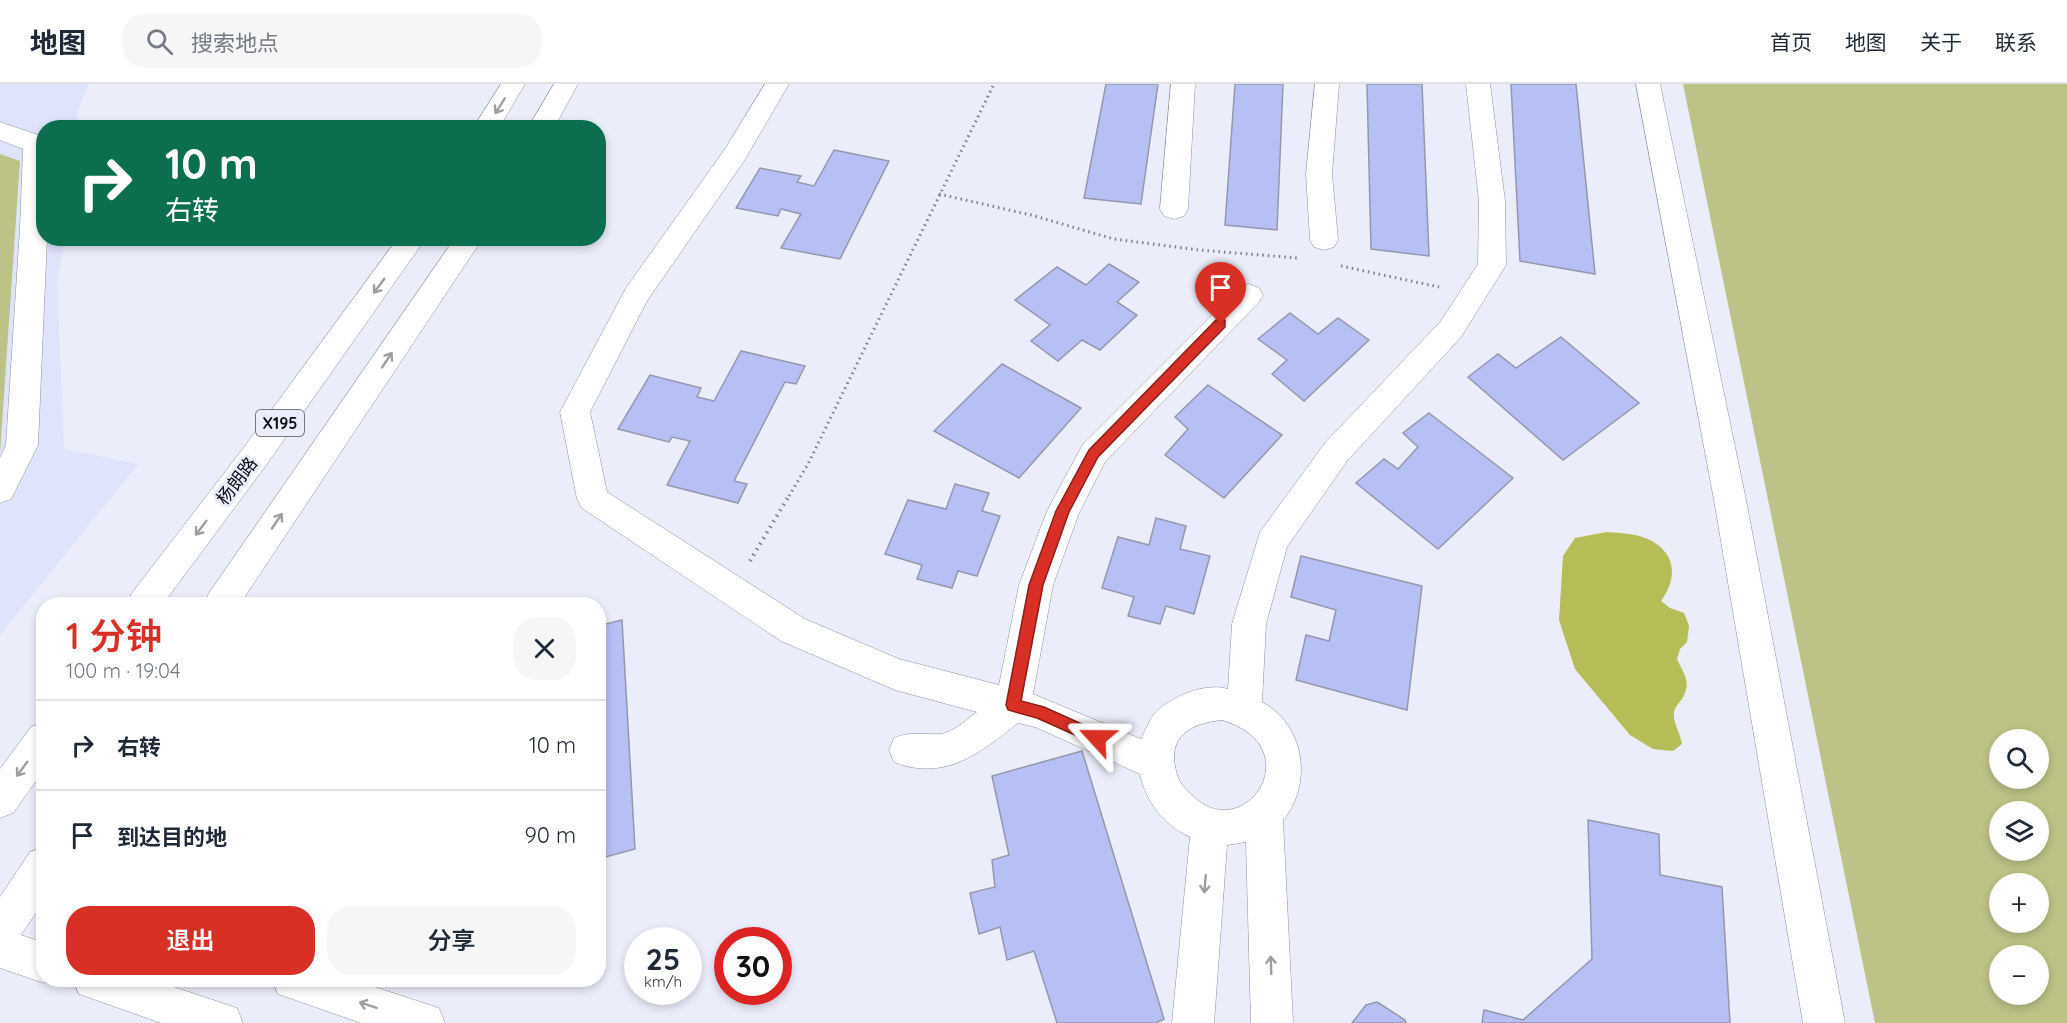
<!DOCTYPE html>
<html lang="zh">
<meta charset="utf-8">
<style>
:root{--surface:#fff;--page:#f6f6f7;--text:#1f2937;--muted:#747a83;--line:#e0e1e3;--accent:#d93025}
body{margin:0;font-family:Quicksand,"Noto Sans SC",sans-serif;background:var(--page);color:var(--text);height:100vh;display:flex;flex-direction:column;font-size:22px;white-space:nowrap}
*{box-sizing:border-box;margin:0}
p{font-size:20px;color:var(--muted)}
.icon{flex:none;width:33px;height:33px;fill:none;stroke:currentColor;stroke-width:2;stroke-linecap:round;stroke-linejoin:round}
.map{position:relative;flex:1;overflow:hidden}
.panel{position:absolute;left:36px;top:513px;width:570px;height:390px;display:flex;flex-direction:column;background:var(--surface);border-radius:24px;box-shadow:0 3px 9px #0003}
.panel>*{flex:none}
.guide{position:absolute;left:36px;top:36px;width:570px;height:126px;border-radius:24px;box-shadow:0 3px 9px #0003;background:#0b6e4f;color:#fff;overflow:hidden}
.tools{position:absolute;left:1989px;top:645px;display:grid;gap:12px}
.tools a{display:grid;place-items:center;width:60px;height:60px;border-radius:50%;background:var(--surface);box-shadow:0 3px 9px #0003;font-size:30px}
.speed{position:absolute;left:624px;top:843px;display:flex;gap:12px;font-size:30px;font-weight:700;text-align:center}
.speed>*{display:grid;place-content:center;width:78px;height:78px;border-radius:50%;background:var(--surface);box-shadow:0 3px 9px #0003;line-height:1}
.speed small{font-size:15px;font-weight:400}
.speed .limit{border:9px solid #d22;background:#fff;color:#111}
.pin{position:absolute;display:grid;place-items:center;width:51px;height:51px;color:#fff;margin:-62px -26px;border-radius:50% 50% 50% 0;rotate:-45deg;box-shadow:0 0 6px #0007}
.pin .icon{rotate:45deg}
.me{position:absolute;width:66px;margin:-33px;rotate:294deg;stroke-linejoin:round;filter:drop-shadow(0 0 4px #0008)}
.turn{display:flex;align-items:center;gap:21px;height:126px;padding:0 30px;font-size:27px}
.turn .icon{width:78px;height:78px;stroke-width:2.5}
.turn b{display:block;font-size:42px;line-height:51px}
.round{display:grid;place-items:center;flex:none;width:63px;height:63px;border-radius:24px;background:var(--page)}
.summary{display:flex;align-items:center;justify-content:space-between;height:102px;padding:0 30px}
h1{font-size:36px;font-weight:600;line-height:45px;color:var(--accent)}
.action{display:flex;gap:12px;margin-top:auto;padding:12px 30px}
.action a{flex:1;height:69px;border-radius:24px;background:var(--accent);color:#fff;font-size:24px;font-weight:600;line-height:69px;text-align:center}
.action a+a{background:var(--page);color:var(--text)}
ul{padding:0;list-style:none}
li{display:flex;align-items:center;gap:18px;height:90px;padding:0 30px;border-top:2px solid var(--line)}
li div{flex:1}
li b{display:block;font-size:22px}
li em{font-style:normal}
header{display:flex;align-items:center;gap:36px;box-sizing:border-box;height:84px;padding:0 30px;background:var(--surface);border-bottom:2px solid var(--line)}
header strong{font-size:28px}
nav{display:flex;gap:33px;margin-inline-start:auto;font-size:21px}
.search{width:420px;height:54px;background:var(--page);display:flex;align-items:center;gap:15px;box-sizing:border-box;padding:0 21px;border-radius:24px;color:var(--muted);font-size:22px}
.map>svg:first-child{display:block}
.built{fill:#dfe3fb}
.green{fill:#bdc287;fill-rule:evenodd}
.water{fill:#b6bc56}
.building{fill:#b7c0f5;stroke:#9497ac;stroke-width:1.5}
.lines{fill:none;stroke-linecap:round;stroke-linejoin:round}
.minor-casing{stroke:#8c90a4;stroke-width:1}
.major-casing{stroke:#8c90a4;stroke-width:1}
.path-far1{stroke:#7c7e88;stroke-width:3;stroke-dasharray:1.5 4;stroke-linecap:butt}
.path{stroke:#7c7e88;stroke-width:4;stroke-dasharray:1.5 5;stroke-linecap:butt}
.minor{fill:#fff;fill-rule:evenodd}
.major{fill:#fff;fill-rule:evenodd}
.oneway{stroke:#9e9ea1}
.route{fill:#d93025;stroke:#8d1f18;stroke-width:1.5}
.labels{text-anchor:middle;stroke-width:6;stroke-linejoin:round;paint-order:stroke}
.shield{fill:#ebedfb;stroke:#4f5059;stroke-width:1.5}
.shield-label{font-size:16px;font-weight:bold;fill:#0c0d14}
.street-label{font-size:18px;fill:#0c0d14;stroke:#ebedfb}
</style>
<header>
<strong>地图</strong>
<div class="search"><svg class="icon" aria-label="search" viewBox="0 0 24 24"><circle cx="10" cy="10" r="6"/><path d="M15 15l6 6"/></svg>搜索地点</div>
<nav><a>首页</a><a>地图</a><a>关于</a><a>联系</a></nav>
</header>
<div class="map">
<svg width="2067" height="939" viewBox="0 0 2067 939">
<rect width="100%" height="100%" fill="#ebedfb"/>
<polygon class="built" points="0,0 89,0 78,25 76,43 44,44 44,154 65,155 57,198 64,365 138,380 0,551"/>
<g class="green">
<path d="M1683,0h384v939h-192zM2000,656h38v38h-38zM2000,728h38v38h-38zM2000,800h38v38h-38zM2000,872h38v38h-38z"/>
<polygon points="0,70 20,77 0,369"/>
</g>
<path class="water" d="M1607,448c14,1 33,2 45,9 26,15 24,40 9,60l9,7 14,5 5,13 -2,16 -7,7 -3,10c7,16 15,23 5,40 -3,4 -7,8 -8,13 -2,10 7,22 8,32l-9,7 -20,-2 -23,-14 -55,-66 -16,-49 4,-64 12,-18z"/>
<g class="building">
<polygon points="1106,0 1158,0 1141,120 1084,114"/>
<polygon points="1235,0 1283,0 1277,146 1225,141"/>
<polygon points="1367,0 1422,0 1429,172 1371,165"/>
<polygon points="1511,0 1576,0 1595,190 1520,177"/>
<polygon points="834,66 889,77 840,175 781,164 801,130 781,125 778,132 736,124 760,84 801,92 797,98 814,102"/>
<polygon points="1109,180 1139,198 1117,218 1137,231 1100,266 1082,256 1058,277 1031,257 1050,241 1015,216 1057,183 1086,201"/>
<polygon points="1290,229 1318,250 1338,234 1369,256 1304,317 1272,290 1287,276 1258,255"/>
<polygon points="1561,253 1639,319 1563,376 1468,293 1498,270 1516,284"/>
<polygon points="741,267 805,282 796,300 785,298 734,397 747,400 738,419 667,401 690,357 672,353 669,358 618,345 650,291 701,304 697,313 714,317"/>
<polygon points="1002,280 1081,324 1019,394 934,347"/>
<polygon points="1208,301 1282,351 1224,414 1165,371 1188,345 1175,333"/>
<polygon points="1429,329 1513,394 1438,465 1356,399 1384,375 1398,385 1418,363 1403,349"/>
<polygon points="955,400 989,409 982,427 1000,432 977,492 958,487 952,504 917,495 922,481 885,470 908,416 946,425"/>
<polygon points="1156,434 1186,442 1180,465 1210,472 1194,530 1166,522 1160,540 1128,532 1134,513 1102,504 1118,453 1149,461"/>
<polygon points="1301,472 1422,502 1407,626 1296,596 1306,551 1329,557 1336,526 1291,513"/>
<polygon points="622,536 635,765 598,775 598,542"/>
<polygon points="1082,667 1164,935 1156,939 1057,939 1034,867 1007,876 1000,843 979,850 970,809 995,803 992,776 1009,771 992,692"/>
<polygon points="1588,736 1659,750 1660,791 1722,803 1730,939 1482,939 1484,926 1523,936 1592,875"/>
<polygon points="1377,918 1405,936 1406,939 1352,939 1366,921"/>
</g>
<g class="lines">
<g class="minor-casing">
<g id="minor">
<path d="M765,0h24l-45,77 -97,140 -57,111 17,80 198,127 94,40 100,26 20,-100 28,-74 36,-67 156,-156 10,-4 10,4 4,7 -4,7 -154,160 -26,51 -26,72 -20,109 108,45c4,-8 8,-18 13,-25 16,-17 51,-32 74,-25l4,-65 28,-92 65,-89 116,-122 37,-57 1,-63 -13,-117h24l15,117 1,64 -45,72 -114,124 -60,86 -21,77 -4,78c43,23 51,82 21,118l10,203h-42l-5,-181 -19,3 -13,178h-42l18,-186c-26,-12 -44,-35 -50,-63l-105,-47 -17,-4c-38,30 -73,59 -124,39l-5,-12 5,-12c16,-7 30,-3 47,-4 13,-2 25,-14 36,-22l-82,-22 -114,-49 -199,-133 -5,-9 -17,-87 66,-124 99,-139zM1222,636c90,27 23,125 -28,77 -8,-7 -16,-15 -18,-26 -9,-35 15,-48 46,-51z"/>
<polygon points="1171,0 1195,0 1188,125 1184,132 1174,135 1164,132 1160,125"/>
<polygon points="1315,0 1339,0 1332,90 1338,156 1334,163 1324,166 1314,163 1310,156 1306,90"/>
<polygon points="1636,0 1660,0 1746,416 1845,939 1803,939 1714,416"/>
<polygon points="0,38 44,53 44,154 47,154 38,361 11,415 0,419 0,374 6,361 20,144 23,65 0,56"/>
</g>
</g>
<g class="major-casing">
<g id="major">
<polygon points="501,0 525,0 499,44 473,44"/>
<polygon points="554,0 578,0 554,44 528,44"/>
<polygon points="398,154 426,154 267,380 163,520 127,520 132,509 245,362"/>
<polygon points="455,154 483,154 240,520 204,520 209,509"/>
<polygon points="44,638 44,686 13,729 0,734 0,685 31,643"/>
<polygon points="44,763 44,817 21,851 44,859 44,896 53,896 44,899 0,884 0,813 30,768"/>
<polygon points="73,896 153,896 237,924 243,939 161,939 79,910"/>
<polygon points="272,896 353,896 439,924 445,939 361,939 278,910"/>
</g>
</g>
<g class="path-far1">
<polyline points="939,110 1031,131 1114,155 1199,166 1298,174"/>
<polyline points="1341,182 1439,203"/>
<polyline points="789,412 808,380 994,0"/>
</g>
<polyline class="path" points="750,477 790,410"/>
<use href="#minor" class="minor"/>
<use href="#major" class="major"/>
</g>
<defs><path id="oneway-shaft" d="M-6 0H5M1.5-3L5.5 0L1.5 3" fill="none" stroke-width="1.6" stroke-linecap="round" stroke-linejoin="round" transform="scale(1.5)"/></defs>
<g class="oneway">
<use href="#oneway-shaft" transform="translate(500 22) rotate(122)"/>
<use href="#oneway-shaft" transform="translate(379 202) rotate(126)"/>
<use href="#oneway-shaft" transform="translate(387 276) rotate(-56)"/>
<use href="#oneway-shaft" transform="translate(277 437) rotate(-56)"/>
<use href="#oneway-shaft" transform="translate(201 444) rotate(127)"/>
<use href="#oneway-shaft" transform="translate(22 685) rotate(126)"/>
<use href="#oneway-shaft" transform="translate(1205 800) rotate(95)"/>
<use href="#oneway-shaft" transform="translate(1271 881) rotate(-92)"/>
<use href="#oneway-shaft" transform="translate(368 921) rotate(-162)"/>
</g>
<polygon class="route" points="1221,235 1225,236 1225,243 1098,373 1069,428 1043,501 1021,617 1044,623 1102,649 1104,654 1102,659 1097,661 1037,634 1008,626 1006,621 1029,501 1056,427 1089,366 1216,236"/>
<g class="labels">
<rect class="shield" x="256" y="326" width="48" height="26" rx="4.5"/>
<g class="shield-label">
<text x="280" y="345">X195</text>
</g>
<g class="street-label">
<text transform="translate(237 397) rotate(-53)" y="6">杨朗路</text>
</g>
</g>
</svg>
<div class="tools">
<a><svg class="icon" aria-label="search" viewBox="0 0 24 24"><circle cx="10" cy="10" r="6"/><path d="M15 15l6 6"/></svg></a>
<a><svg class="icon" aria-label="layers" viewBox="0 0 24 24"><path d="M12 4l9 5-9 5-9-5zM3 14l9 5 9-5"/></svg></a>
<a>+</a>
<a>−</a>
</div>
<div class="speed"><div>25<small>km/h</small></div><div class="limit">30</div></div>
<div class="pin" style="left:1221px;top:240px;background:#d93025"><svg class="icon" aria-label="arrive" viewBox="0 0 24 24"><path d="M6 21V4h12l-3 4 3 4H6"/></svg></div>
<svg class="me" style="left:1097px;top:654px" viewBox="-20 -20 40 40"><path d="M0-17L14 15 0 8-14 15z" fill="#d93025" stroke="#fff" stroke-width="4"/></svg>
<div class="guide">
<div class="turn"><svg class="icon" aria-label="right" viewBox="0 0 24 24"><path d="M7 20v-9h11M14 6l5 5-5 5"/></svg><div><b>10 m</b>右转</div></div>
</div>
<section class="panel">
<div class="summary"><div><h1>1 分钟</h1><p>100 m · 19:04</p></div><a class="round"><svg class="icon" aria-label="close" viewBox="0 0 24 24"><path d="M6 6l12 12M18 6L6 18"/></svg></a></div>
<ul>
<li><svg class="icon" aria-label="right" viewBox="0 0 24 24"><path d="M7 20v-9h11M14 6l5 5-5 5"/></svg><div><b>右转</b></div><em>10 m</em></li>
<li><svg class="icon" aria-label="arrive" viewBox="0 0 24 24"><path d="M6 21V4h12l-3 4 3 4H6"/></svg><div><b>到达目的地</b></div><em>90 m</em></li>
</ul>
<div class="action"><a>退出</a><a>分享</a></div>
</section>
</div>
